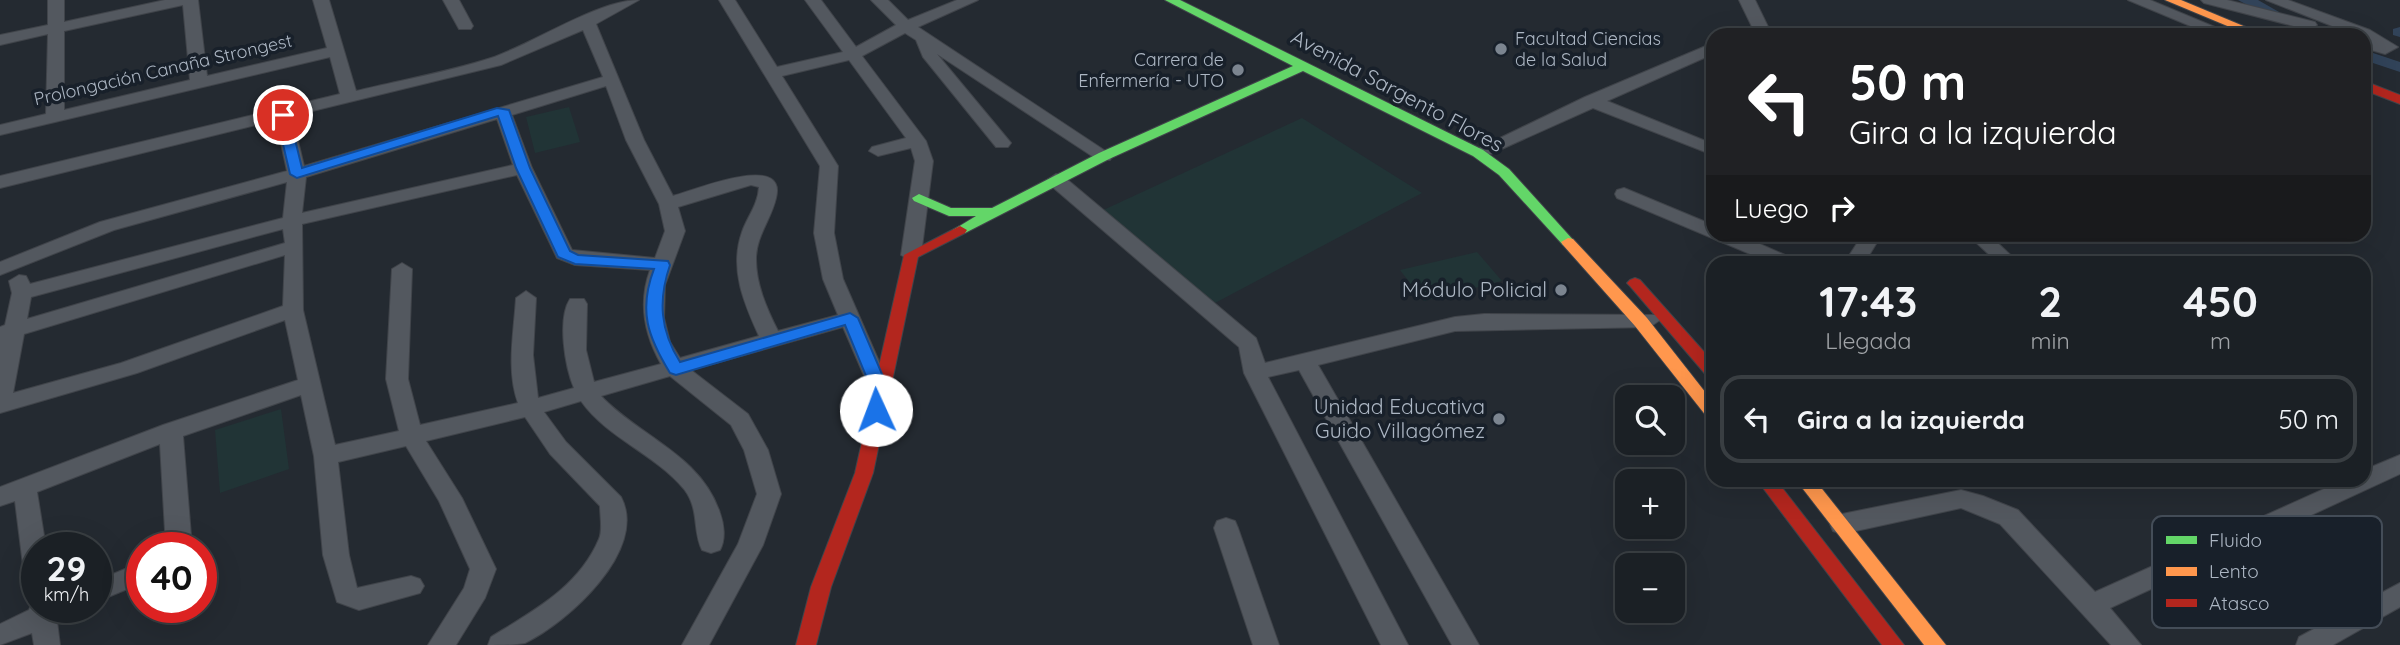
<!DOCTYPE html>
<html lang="es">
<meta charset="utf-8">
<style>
:root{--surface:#1b2025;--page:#282d32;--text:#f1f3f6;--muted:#a0a3a7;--line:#393e42}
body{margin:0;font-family:Quicksand,sans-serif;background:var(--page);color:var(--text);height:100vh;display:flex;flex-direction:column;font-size:26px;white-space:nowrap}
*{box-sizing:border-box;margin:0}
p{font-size:23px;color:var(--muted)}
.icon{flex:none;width:38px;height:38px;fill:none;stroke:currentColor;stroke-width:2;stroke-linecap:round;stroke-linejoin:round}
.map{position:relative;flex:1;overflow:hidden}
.details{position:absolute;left:1706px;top:256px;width:665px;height:231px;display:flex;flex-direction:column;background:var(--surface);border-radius:21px;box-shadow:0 7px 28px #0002,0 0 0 2px var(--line)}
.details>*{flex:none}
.banner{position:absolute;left:1706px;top:28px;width:665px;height:214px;border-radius:21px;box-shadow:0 7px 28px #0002,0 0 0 2px var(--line);background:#202124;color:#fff;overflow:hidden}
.fabs{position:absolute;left:1615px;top:385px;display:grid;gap:14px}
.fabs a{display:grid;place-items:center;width:70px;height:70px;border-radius:14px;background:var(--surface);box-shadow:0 7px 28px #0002,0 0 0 2px var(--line);font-size:35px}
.speed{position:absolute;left:21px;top:532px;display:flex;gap:14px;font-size:35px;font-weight:700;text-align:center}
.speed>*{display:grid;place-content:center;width:91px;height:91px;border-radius:50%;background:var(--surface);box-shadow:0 7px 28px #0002,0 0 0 2px var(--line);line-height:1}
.speed small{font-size:18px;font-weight:400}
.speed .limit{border:10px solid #d22;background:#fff;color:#111}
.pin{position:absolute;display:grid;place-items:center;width:60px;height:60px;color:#fff;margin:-30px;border:4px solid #fff;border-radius:50%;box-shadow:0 2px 7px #0007}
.me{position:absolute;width:77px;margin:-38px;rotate:358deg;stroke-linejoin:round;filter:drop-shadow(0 0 5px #0008)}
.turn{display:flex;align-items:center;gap:24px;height:147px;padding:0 28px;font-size:32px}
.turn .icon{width:91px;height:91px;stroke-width:2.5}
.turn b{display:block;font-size:49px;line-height:60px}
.then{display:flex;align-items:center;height:66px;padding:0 28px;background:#0003;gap:14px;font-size:26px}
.eta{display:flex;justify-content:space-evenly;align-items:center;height:119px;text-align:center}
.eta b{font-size:42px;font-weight:800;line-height:49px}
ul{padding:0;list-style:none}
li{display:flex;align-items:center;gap:21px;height:88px;margin:0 14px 10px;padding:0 14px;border:4px solid var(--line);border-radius:21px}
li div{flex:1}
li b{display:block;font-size:26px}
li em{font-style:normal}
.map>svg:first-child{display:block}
.green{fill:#213436}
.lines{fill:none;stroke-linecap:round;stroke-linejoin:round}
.canal{fill:#314359;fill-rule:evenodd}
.street-casing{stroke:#40444a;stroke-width:2}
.fast-casing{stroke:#40444a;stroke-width:2}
.slow-casing{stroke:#40444a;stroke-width:2}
.jam-casing{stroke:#40444a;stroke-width:2}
.street{fill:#53585f;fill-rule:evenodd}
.fast{fill:#63d668;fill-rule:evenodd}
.slow{fill:#ff974d;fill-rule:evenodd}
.jam{fill:#b3261e;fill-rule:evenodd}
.route{fill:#1a73e8;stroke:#114b97;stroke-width:2}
.poi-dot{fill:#7c8590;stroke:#18202a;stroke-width:2.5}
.labels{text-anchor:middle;stroke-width:7;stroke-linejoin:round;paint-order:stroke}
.far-poi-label{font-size:18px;fill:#acb6c3;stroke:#18202a;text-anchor:start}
.far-street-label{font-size:18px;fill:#acb6c3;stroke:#18202a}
.street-label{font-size:21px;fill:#acb6c3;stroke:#18202a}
.poi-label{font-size:21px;fill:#acb6c3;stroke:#18202a;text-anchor:end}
.key{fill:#18202a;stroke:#444d58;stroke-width:2}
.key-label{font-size:19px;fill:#acb6c3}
</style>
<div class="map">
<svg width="2400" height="645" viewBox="0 0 2400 645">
<rect width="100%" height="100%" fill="#242a31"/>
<g class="green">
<polygon points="569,107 580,142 535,153 526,117"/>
<polygon points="1302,118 1422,193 1215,303 1099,212"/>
<polygon points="1477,252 1502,281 1424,301 1400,270"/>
<polygon points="281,409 289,469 220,493 215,430"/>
</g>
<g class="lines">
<g class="canal">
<polygon points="2238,0 2258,0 2279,12 2276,15 2266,15"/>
<path d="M2304,23l24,12c-11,0 -24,2 -32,-7z"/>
<polygon points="2400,27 2400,37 2393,35 2393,29"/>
<polygon points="2364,50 2400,62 2400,72 2364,60"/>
</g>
<g class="street-casing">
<g id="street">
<path d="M48,0h16v22l101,-22h33l9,76 120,-28 -14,-48h16l27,91c45,-11 92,-19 135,-33 44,-15 107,-58 148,-58l-43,24 48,116 29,56c20,-5 115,-45 103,2 -5,22 -20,38 -20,61 0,26 11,50 22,72l60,-16 -15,-36 -9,-46 6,-67 -101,-166h16l42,67 66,-15 -38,-52h16l35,47 40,-22 -25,-25h17l20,20 49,-20h21l-60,27 195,129 -3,4h-12l-161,-106 74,89 -3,4h-12l-73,-90 -7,-17 -11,-7 -43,23 64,85 7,20 -12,94 -10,6 -10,-6 14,-94 -4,-13 -33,8 -9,-5 3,-4 34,-9 -57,-78 -67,16 56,90 -4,67 9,46 48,110 -3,5h-16l-29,-67 -152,43 57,44 20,36 13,44 -18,51 -54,100h-27l56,-101 19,-50 -13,-44 -13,-25 -61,-49 -69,20c39,41 100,59 119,117 4,11 6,26 0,37l-9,3 -9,-3c-10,-20 -2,-40 -18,-61 -29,-35 -77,-51 -103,-88l-37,11 22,30 55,55c28,53 -54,126 -96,146 -10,2 -27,2 -37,2l3,-8c42,-26 88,-50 108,-98 4,-9 1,-23 1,-33l-50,-52 -25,-37 -99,24 36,57 34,71 -11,29 -29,47h-28l36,-57 6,-19 -31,-68 -33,-55 -68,16 11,93 8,33 54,-12 9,3 4,7 -4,7 -61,17 -22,-8 -14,-47 -9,-99 -13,-61 -118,41 9,112h-26l-6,-104 -123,48 9,56h-9v35l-9,-3 -4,-7 -9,-72 -15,5v-19l163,-62 135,-45 -13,-60 -148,53 -137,40v-86l5,-2 7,-32 -3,-12 10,-6 7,1 4,8 253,-66 4,-36 -173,48 -114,45v-13l100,-40 187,-51 -11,-51 -276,68v-12l340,-82 -10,-37 -330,78v-10l46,-11 2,-80 -48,11v-10l48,-10zM183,5l7,75 -126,30v-79zM583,30l20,47 -299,89 -12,-50 209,-51zM606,86l20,54 33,64 6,27 -10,27 -83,-8 -40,-82 -20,-53zM497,119l16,46 -211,48 4,-36zM517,175l40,83 18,7 75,5c-12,33 -6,64 11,94l-67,18 -8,-32 1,-46 -3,-5h-14c-13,20 -5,68 4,89l-36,10 -5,-43 3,-57 -10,-7 -10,7c-2,34 -10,72 2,105l-98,22 -12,-46 4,-110 -10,-6 -10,6 -6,110 13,52 -64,14 -32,-135 -1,-86zM751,185l8,2c-1,18 -12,30 -17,45 -13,37 2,71 17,104l-79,22 -10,-16 -6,-24 1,-33 20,-54 -7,-24zM283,229l2,14 -258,76 4,-22zM285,255l-2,51 -162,57 -108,30 11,-59z"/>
<polygon points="443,0 459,0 473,26 471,29 459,29"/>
<polygon points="1739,0 1755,0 1772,35 1756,35"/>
<polygon points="2128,0 2150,0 2234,35 2212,35"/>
<polygon points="2201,0 2227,0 2315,22 2317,25 2309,30 2204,3"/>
<polygon points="2266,0 2288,0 2370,30 2398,47 2385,54 2364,48 2364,35 2355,35"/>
<polygon points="1713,43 1713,54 1607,101 1713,144 1713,155 1593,108 1484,157 1478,158 1469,153 1585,97"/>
<polygon points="1056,174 1063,176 1256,338 1265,363 1455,317 1484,314 1657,315 1660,320 1650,327 1455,331 1318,365 1479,645 1452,645 1299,370 1268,377 1408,645 1381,645 1244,373 1239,347 1049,184 1047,180"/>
<polygon points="1624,188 1713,225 1713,234 1737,234 1792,258 1795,262 1769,262 1617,198 1615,194 1617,190"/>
<polygon points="1863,234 1882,234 1865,262 1845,262"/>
<polygon points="1967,234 1988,234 2018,262 1997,262"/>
<polygon points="2400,455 2400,474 2110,608 2141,645 2111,645 2000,524 1961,508 1842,534 1833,531 1830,524 1833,517 1842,514 1961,490 1983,496 2018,510 2095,592 2344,480 2364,480 2364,470"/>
<polygon points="1226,518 1235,521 1238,528 1279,645 1253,645 1214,528 1217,521"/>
<polygon points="142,562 142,583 96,602 96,581"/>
<polygon points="2400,583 2400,607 2333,645 2296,645 2299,637"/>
<polygon points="37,598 37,607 75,607 71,615 57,621 60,645 34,645 32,633 0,645 0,624 29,610 33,599"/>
</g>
</g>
<g class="fast-casing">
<polygon id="fast" points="1165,0 1180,0 1483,150 1509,169 1575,242 1568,246 1563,245 1499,175 1473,156 1303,71 1109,159 965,233 955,233 953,230 976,216 949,216 914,201 912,198 919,194 951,208 992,208 1099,153 1293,66"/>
</g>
<g class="slow-casing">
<g id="slow">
<polygon points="2165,0 2181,0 2265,35 2249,35"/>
<polygon points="1568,238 1573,239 1647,318 1713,402 1713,419 1707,417 1635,326 1563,245 1561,242"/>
<polygon points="1796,480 1815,480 1946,645 1924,645"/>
</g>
</g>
<g class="jam-casing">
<g id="jam">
<polygon points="2364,81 2400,95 2400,104 2364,90"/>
<polygon points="960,226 967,230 965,233 918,257 873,473 831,587 816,645 796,645 811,587 855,473 904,255"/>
<polygon points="1635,278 1640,280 1713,362 1713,378 1707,376 1630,286 1627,283 1630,280"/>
<polygon points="1757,480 1776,480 1904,645 1882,645"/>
</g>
</g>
<use href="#street" class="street"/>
<use href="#fast" class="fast"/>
<use href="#slow" class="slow"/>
<use href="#jam" class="jam"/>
</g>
<path class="route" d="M497,108l12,2 21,58 40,83 8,4 90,6 2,4c-12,35 -10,65 10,97l170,-49 8,5 30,70 -6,26 -6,2 -9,-6 4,-22 -26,-63 -169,50 -6,-2c-22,-36 -32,-62 -16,-104l-79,-5 -17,-7 -42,-89 -18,-52 -201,62 -7,-4 -14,-59 7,-4 6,4 13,53z"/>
<g class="poi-dot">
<circle cx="1501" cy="49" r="7"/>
<circle cx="1238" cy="70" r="7"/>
<circle cx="1561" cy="290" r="7"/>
<circle cx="1499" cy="419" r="7"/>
</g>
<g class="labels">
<g class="far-poi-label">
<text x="1515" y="45">Facultad Ciencias<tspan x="1515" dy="21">de la Salud</tspan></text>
<text x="1224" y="66" text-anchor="end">Carrera de<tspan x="1224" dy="21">Enfermería - UTO</tspan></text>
</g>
<g class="far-street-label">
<text transform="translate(163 70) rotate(-13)" y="6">Prolongación Canaña Strongest</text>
</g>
<g class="street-label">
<text transform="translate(1397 91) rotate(28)" y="7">Avenida Sargento Flores</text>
</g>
<g class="poi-label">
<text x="1547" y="297">Módulo Policial</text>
<text x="1485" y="414">Unidad Educativa<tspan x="1485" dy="24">Guido Villagómez</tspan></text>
</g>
</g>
<rect x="2152" y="516" width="230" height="112" rx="10" class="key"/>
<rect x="2166" y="536" width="31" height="8" fill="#63d668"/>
<rect x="2166" y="567" width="31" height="9" fill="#ff974d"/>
<rect x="2166" y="599" width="31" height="8" fill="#b3261e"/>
<g class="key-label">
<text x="2209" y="547">Fluido</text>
<text x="2209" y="578">Lento</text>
<text x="2209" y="610">Atasco</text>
</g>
</svg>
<div class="fabs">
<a><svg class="icon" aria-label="search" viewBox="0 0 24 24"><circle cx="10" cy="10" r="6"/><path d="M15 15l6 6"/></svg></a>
<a>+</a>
<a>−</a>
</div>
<div class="speed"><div>29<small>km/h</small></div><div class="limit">40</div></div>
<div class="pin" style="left:283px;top:115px;background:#d93025"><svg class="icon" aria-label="arrive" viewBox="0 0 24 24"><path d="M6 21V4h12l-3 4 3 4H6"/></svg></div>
<svg class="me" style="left:876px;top:410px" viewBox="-20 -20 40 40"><circle r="19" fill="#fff"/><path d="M0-13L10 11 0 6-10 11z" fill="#1a73e8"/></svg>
<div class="banner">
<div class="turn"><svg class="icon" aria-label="left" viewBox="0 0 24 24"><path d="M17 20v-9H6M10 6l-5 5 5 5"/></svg><div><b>50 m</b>Gira a la izquierda</div></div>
<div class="then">Luego<svg class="icon" aria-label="right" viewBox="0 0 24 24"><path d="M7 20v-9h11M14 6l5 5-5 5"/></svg></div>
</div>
<section class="details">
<div class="eta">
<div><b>17:43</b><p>Llegada</p></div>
<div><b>2</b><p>min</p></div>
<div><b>450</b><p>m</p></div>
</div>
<ul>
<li><svg class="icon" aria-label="left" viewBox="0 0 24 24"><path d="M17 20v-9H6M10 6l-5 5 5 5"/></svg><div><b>Gira a la izquierda</b></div><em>50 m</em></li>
</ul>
</section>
</div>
